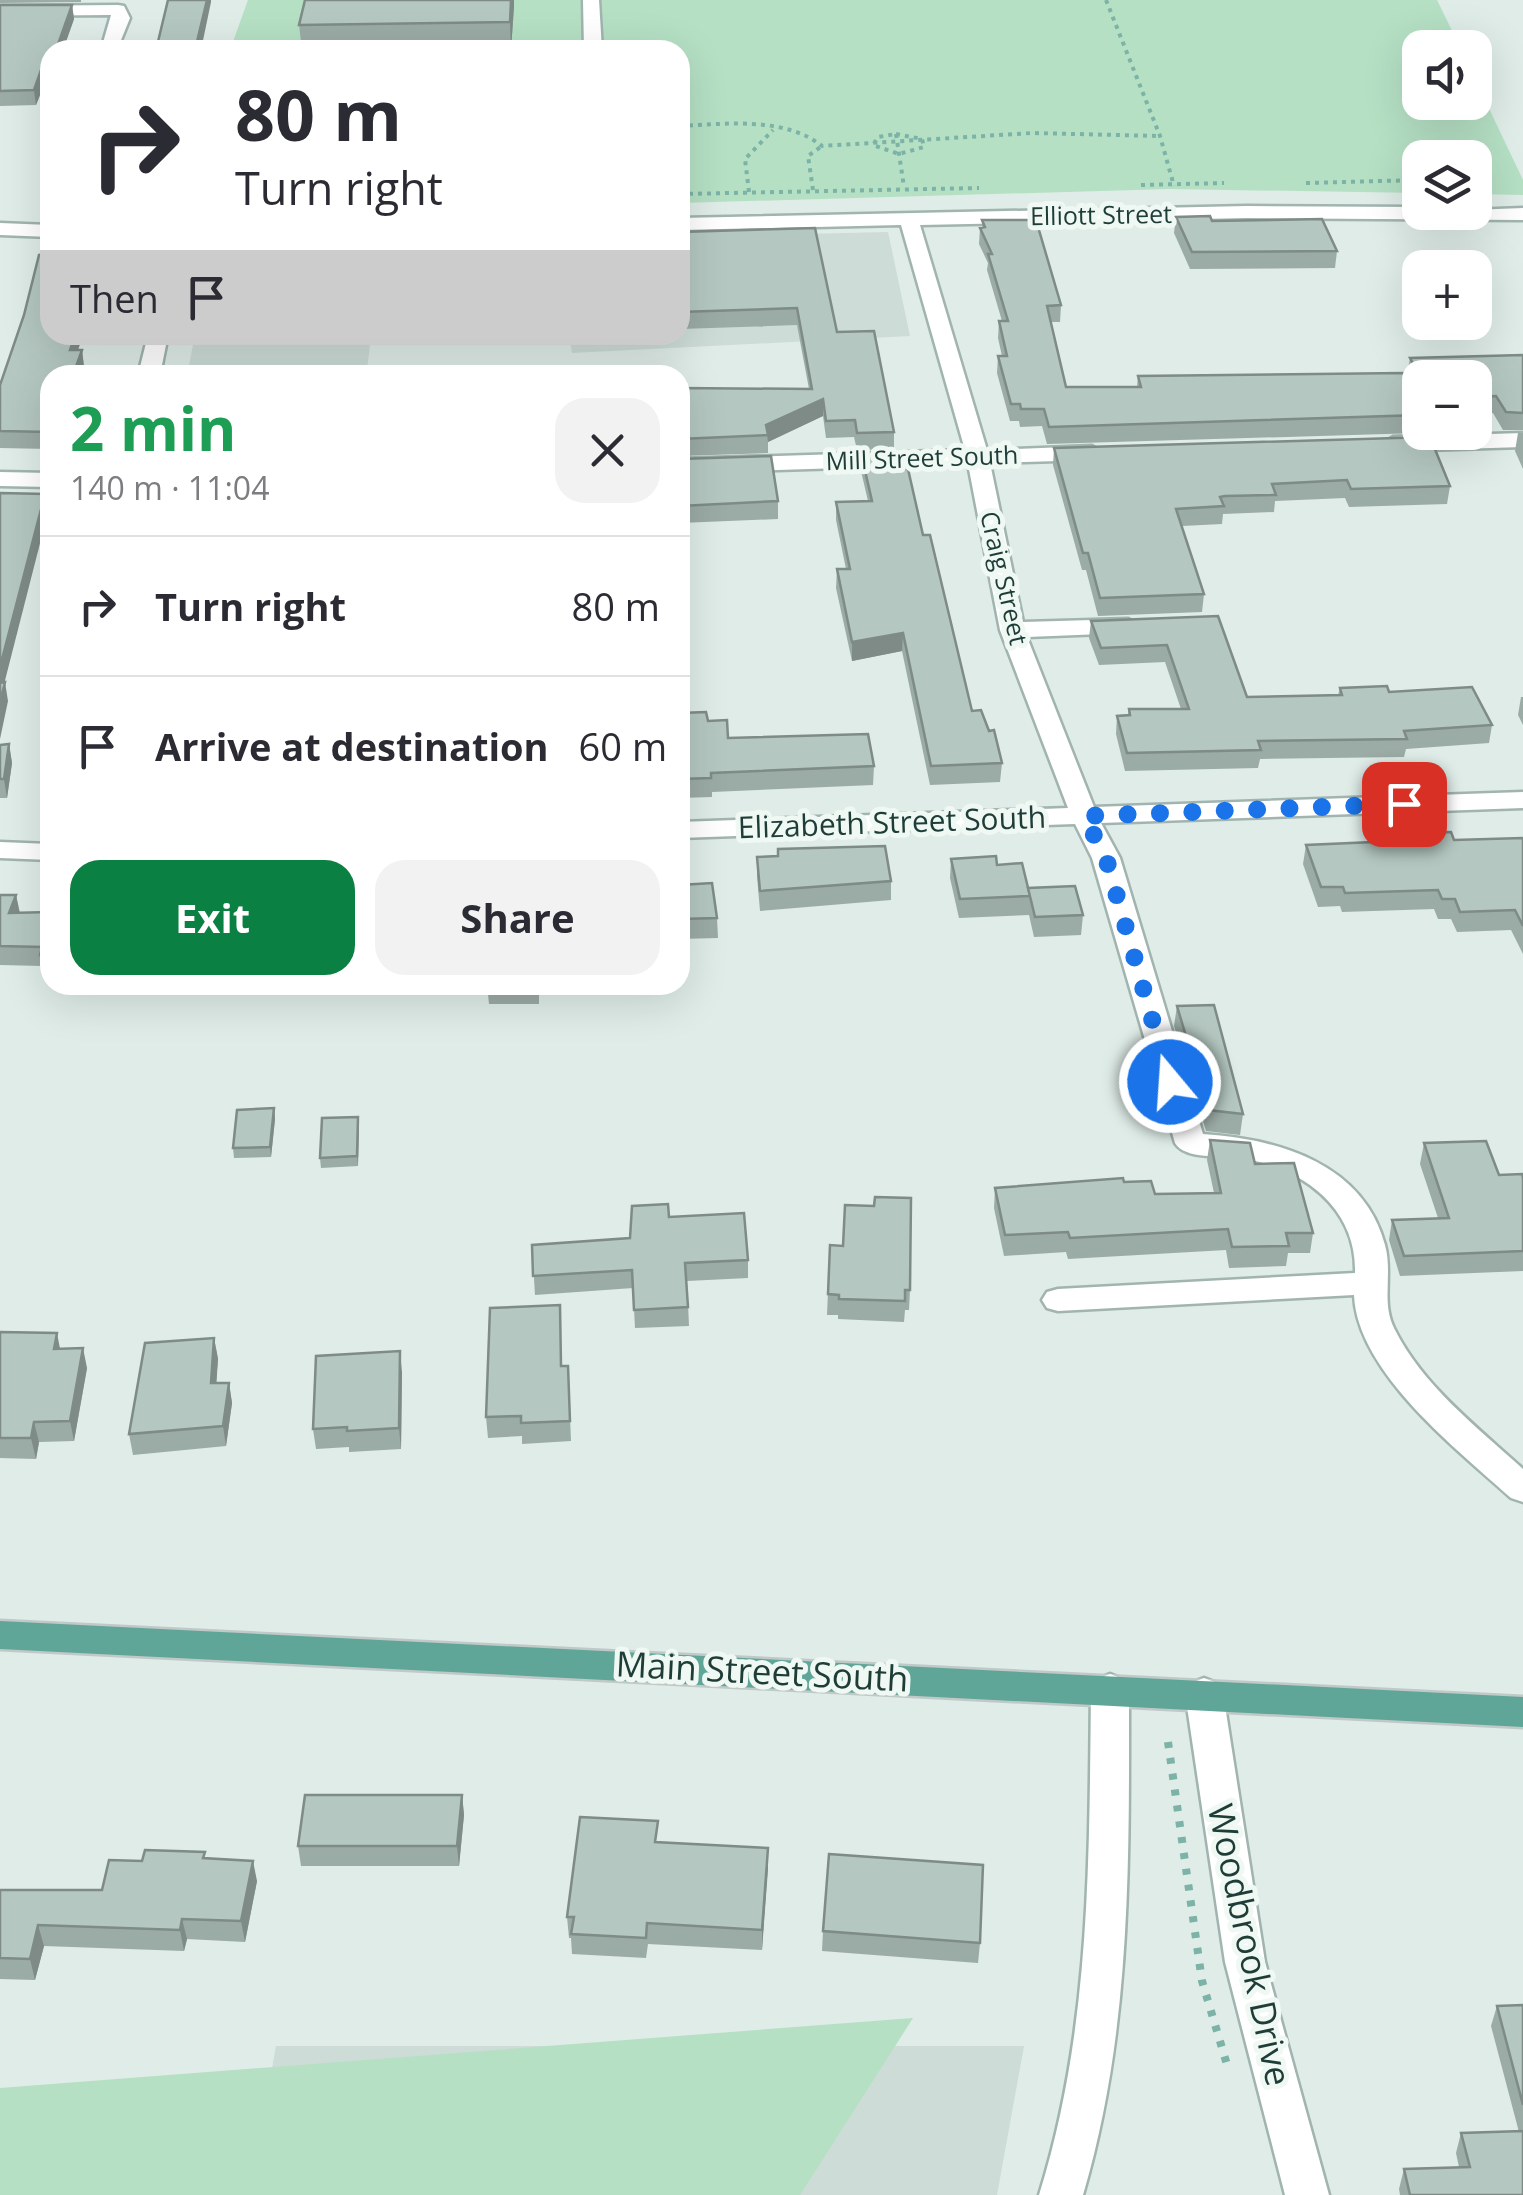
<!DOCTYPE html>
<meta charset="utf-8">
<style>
:root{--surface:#fff;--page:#f2f2f3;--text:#2b2b33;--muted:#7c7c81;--line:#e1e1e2;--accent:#0b8043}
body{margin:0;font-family:"Open Sans",sans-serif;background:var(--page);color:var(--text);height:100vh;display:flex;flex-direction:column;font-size:38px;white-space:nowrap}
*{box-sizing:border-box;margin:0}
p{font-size:32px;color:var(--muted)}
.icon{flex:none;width:55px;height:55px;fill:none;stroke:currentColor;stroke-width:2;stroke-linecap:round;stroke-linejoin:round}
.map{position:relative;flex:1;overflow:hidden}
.panel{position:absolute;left:40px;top:365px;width:650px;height:630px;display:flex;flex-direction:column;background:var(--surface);border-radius:30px;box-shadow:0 10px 40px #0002}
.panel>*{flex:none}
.top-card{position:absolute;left:40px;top:40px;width:650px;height:305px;border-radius:30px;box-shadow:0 10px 40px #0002;background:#fff;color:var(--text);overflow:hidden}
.controls{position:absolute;left:1402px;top:30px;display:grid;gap:20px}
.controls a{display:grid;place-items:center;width:90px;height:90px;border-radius:20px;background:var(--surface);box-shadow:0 10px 40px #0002;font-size:50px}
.pin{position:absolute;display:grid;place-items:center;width:85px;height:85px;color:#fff;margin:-42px;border-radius:20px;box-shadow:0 5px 15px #0006}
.me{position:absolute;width:110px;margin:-55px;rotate:342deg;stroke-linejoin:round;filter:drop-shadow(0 0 8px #0008)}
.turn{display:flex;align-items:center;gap:35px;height:210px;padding:0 30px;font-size:45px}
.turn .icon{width:130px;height:130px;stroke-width:2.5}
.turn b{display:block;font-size:70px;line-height:85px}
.then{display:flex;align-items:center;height:95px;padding:0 30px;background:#0003;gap:20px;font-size:38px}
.round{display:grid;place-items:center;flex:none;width:105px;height:105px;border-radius:30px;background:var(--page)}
.overview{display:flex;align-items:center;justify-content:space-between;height:170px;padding:0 30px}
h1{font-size:60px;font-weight:700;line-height:75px;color:#1e9e55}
.action{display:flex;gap:20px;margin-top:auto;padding:20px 30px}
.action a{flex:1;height:115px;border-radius:30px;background:var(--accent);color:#fff;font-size:40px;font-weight:700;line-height:115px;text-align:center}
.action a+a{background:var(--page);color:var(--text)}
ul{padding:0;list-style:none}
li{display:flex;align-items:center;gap:30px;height:140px;padding:0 30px;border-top:2px solid var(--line)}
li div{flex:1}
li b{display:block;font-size:38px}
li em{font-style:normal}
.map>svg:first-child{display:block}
.built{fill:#cddcd6}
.green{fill:#b5e0c4}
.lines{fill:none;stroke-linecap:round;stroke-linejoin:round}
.minor-casing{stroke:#a1b4af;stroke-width:5}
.major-casing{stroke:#c0c9c7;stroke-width:5}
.path-far1{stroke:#7cb3a6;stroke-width:4;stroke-dasharray:4 5;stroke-linecap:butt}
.path{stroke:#7cb3a6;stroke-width:8;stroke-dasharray:6 10;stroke-linecap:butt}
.minor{fill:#fff;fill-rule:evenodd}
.major{fill:#5fa699;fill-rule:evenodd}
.wall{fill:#9baba5}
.shaded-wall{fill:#7e8b86}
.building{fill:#b4c7c0;stroke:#7e8b86;stroke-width:2.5}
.route{stroke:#1a73e8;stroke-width:18;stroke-dasharray:0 32.4}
.labels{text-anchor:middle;stroke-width:10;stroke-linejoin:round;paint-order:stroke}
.far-street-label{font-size:25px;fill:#1e3d37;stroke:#f0f8f4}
.street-label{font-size:30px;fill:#1e3d37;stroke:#f0f8f4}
.near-street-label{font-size:35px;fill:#1e3d37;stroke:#f0f8f4}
</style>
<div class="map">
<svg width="1523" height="2195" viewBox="0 0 1523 2195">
<rect width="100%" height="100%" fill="#dfece7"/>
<g class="built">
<polygon points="888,232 910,336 572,353 570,340 370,345 367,370 187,375 195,335 680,335 680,237"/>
<polygon points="276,2046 1024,2046 997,2195 250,2195"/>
</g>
<g class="green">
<polygon points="248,0 1437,0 1460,47 1420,48 1420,102 1475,102 1475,79 1523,180 1523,195 1475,194 1475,158 1420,158 1420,193 1169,189 680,203 680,50 230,50"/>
<polygon points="913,2018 800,2195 0,2195 0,2088"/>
</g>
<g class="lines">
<g class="minor-casing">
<g id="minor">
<polygon points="583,0 599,0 602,50 584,50"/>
<polygon points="0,6 118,5 124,6 130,18 117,50 106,50 102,46 111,15 0,16"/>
<path d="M1247,206l173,1v5l103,-4v12l-276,-2 -327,7 67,225 105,-4 11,7 -11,7 -102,3 33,159 105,-3 12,7 -12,7 -101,4 67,170 429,-15v16l-422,15 19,35 83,276c75,5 160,29 182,111 8,28 -4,57 9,83 28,57 83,99 129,141v33l-12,-4c-53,-48 -154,-126 -157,-203l-296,16 -11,-3 -5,-8 5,-8 11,-3 297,-16c2,-66 -54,-106 -115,-115 -18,-3 -55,2 -65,-15l-83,-285 -17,-34 -395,14v-16l388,-14 -68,-178 -32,-166 -288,9v-14l285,-9 -64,-225 -221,5v-12z"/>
<polygon points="0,223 50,225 50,237 0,235"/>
<polygon points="148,335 168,335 160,375 138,375"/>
<polygon points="1523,433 1523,447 1393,451 1382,444 1393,437"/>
<polygon points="0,472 50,473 50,487 0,486"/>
<polygon points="0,842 50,844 50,860 0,858"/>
<path d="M1110,1674l13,5 6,10c0,172 3,340 -46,506h-44c52,-166 50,-334 52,-506l6,-10z"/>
<polygon points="1204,1678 1217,1683 1223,1693 1265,1962 1329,2195 1285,2195 1225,1962 1185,1693 1191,1683"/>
</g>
</g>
<g class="major-casing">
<polygon id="major" points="0,1621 1523,1697 1523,1727 0,1649"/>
</g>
<g class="path-far1">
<polyline points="1106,0 1160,136 1174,186"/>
<path d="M680,126c45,-2 104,-10 142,20l210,-13 128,3"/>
<polygon points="896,134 922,139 924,147 899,154 873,145 878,137"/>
<polyline points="896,134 904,187"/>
<polyline points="1306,183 1420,180"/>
<polyline points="1141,185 1224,183"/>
<polyline points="813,190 808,156 822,146"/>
<polyline points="749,192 745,159 773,130"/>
<polyline points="680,194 979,188"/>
</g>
<polyline class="path" points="1168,1742 1202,1981 1228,2068"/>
<use href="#minor" class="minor"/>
<use href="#major" class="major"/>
</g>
<g class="wall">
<polygon points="0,0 81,0 81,2 0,3"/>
<polygon points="0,5 72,5 74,19 63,50 50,50 50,85 44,85 36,105 0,106"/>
<polygon points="514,6 511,50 302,50 299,25"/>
<polygon points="1176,217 1212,221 1337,251 1335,268 1190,269 1174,233"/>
<polygon points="982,220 1061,305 1060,322 1051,322 1066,387 1137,387 1138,376 1420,412 1419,433 1047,444 1042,426 1020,427 1019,421 1010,421 997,373 998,356 1002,356 998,338 999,321 1002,321 987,270 988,263 979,244 980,228 982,227"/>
<polygon points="680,232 837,332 894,432 894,449 857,450 854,437 826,438 823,416 768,442 768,453 680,456 680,388 809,389 797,325 680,329"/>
<polygon points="50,335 80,335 81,341 78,350 82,350 84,367 82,375 50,375 50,449 0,448 0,385"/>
<polygon points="1523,355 1523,430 1503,430 1493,413 1475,414 1475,378 1420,378 1420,399 1407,375 1410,358"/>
<polygon points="1518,433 1523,433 1523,469 1515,451"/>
<polygon points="1054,448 1450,486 1447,504 1349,507 1345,498 1275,501 1274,512 1223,514 1222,524 1182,526 1204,594 1202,612 1098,616 1086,570 1082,570 1053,465"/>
<polygon points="861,453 900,469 923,535 972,711 1002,763 1000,782 930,785 902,651 852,661 836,588 837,569 846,569 836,520 836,502 868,501 861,471"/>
<polygon points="680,459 778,501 778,519 680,523"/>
<polygon points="1218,616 1247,697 1338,695 1340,688 1389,692 1492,725 1489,743 1406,749 1404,757 1260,759 1258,768 1125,771 1116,734 1117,716 1128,715 1129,709 1181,709 1165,662 1099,665 1089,638 1091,621"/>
<polygon points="1521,697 1523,697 1523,725 1518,715"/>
<polygon points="680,713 708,721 728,738 874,766 873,785 712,792 712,797 680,798"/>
<polygon points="9,744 12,763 7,798 0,798 0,745"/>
<polygon points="1416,833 1454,840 1523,838 1523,954 1511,930 1457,932 1451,919 1438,919 1434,909 1342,912 1340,906 1318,907 1303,864 1306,845 1415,841"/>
<polygon points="778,856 891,881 891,900 760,911 757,876 757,857"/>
<polygon points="951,859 997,865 1028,888 1083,915 1081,935 1034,937 1029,915 959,918 950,878"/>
<polygon points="680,885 717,918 718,938 680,939"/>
<polygon points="0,895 16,895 20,913 50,912 50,975 44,975 42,966 0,965"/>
<polygon points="487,985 539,985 539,1004 489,1004"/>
<polygon points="1177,1006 1243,1114 1240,1135 1206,1131 1174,1026"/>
<polygon points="274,1108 275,1119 271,1157 234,1158 233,1148"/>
<polygon points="358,1117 358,1166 321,1168 320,1158"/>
<polygon points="1210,1140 1255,1164 1313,1233 1310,1253 1288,1253 1286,1266 1229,1268 1226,1250 1068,1259 1066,1252 1004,1256 994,1208 995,1188 1124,1182 1155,1194 1214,1193 1207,1160"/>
<polygon points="1424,1143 1499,1175 1523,1178 1523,1271 1400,1276 1389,1240 1392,1220 1438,1218 1420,1164"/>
<polygon points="669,1217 748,1260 748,1278 687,1281 689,1326 635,1328 633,1288 535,1295 532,1245 630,1238"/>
<polygon points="830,1245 910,1290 909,1310 905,1310 904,1322 838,1319 838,1315 827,1315"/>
<polygon points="0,1332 60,1349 87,1368 74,1441 39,1442 36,1459 0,1458"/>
<polygon points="214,1338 218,1359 216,1383 229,1383 232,1403 226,1446 133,1455 129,1434"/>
<polygon points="562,1366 568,1366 571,1441 522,1444 522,1436 488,1438 486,1417"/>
<polygon points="402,1372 401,1449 349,1452 349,1447 316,1449 313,1429"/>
<polygon points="462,1795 464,1815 459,1866 301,1866 298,1846"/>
<polygon points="659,1842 768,1848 762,1950 648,1944 646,1958 572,1954 571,1938 569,1938 567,1917"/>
<polygon points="206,1859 257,1881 245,1942 187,1939 184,1951 44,1946 35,1980 0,1979 0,1890 102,1890 142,1861"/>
<polygon points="823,1931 980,1943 978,1963 822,1951"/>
<polygon points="1523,2005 1523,2195 1400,2195 1399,2189 1404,2169 1459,2167 1456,2153 1461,2133 1519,2132 1491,2026 1497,2006"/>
</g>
<g class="shaded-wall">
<polygon points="207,0 211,0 211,2 201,50 195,50"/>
<polygon points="511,0 514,0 514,6 511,50 510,22"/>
<polygon points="72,5 74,19 63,50 56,50"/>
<polygon points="41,70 44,85 36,105 34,90"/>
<polygon points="75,335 80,335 81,341 72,367 70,350"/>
<polygon points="82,350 84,367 82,375 73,375"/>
<polygon points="823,399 823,416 768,442 766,425"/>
<polygon points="45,494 48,512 0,700 0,667"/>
<polygon points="903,633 902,651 852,661 852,642"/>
<polygon points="5,682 8,701 0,739 0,703"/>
<polygon points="9,744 12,763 7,798 4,779"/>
<polygon points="16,895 20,915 9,913"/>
<polygon points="274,1108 275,1119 271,1157 270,1147"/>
<polygon points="358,1117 359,1127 358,1166 357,1156"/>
<polygon points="57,1333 61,1354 54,1349"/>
<polygon points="214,1338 218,1359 215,1404 211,1383"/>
<polygon points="83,1348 87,1368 74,1441 70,1421"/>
<polygon points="400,1351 402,1372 401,1449 399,1428"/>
<polygon points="229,1383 232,1403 226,1446 223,1426"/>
<polygon points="34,1422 39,1442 36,1459 31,1438"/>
<polygon points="462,1795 464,1815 459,1866 457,1846"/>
<polygon points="768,1848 768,1869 762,1950 762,1930"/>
<polygon points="253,1861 257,1881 245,1942 241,1921"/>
<polygon points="182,1919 187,1939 184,1951 180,1930"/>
<polygon points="38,1925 44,1946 35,1980 30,1959"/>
</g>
<g class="building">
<polygon points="168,0 207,0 195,50 156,50"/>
<polygon points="305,0 511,0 510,22 299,25"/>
<polygon points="0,5 72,5 56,50 50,50 48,70 41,70 34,90 0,91"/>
<polygon points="1210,216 1212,221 1322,219 1337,251 1192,252 1176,217"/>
<polygon points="982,220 1036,220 1061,305 1047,306 1066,387 1141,387 1138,376 1404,373 1420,415 1049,427 1044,409 1021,409 1020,404 1011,404 998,356 1007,356 999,321 1008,321 988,254 992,254 980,228 985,227"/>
<polygon points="815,228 837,332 874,331 894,432 857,433 855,420 826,421 823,399 766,425 768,435 680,439 680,388 812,389 797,308 680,312 680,232"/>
<polygon points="50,252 50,335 75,335 70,350 82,350 73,375 50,375 50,432 0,431 0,385 24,315 39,255 49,254"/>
<polygon points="1523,355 1523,413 1506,412 1496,396 1475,397 1475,378 1421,378 1410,358"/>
<polygon points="1430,437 1450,486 1351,489 1347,480 1272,484 1276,495 1225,496 1220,497 1224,506 1176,509 1204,594 1100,598 1088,553 1083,553 1054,448"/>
<polygon points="898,452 900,469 908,469 923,535 930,535 972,711 981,710 989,731 994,730 1002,763 931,766 903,633 852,642 837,569 850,569 836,502 872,501 861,453"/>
<polygon points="771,456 778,501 680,506 680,459"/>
<polygon points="0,493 45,494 0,667"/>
<polygon points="1218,616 1247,697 1342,695 1340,688 1387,686 1389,692 1472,687 1492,725 1404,731 1407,739 1258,741 1261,750 1127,753 1117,716 1130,715 1129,709 1189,709 1167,645 1101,648 1091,621"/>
<polygon points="5,682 0,703 0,683"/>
<polygon points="706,712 708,721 727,720 728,738 868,734 874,766 711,773 711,778 680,779 680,713"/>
<polygon points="9,744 4,779 0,779 0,745"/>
<polygon points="1451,832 1454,840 1523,838 1523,926 1515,910 1460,912 1455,899 1442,899 1438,890 1345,893 1343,887 1321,887 1306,845 1419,840 1416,833"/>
<polygon points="885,846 891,881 760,891 757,857 778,856 778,849"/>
<polygon points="996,856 997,865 1022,863 1030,896 960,899 951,859"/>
<polygon points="712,883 717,918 680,919 680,885"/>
<polygon points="1075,886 1083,915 1035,917 1028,888"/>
<polygon points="0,895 16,895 9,913 50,912 50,955 40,955 42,947 0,946"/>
<polygon points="1214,1005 1243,1114 1208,1110 1177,1006"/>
<polygon points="274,1108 270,1147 233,1148 237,1110"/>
<polygon points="358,1117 357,1156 320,1158 322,1118"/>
<polygon points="1210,1140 1250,1143 1255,1164 1294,1163 1313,1233 1286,1233 1289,1246 1232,1247 1228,1229 1070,1238 1068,1232 1005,1235 995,1188 1123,1178 1124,1182 1151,1181 1155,1194 1221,1193"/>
<polygon points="1486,1141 1499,1175 1522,1174 1523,1178 1523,1251 1404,1256 1392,1220 1449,1218 1424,1143"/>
<polygon points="875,1197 911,1198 910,1290 905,1290 905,1301 839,1299 839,1295 828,1294 830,1245 843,1246 845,1205 874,1206"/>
<polygon points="668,1204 669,1217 744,1213 748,1260 685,1263 688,1307 634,1310 632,1270 533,1276 532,1245 630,1238 632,1206"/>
<polygon points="560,1305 561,1366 568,1366 570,1421 521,1423 521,1416 486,1417 490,1308"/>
<polygon points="0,1332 57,1333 54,1349 83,1348 70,1421 34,1422 31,1438 0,1438"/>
<polygon points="214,1338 211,1383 229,1383 223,1426 129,1434 145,1343"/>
<polygon points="400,1351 399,1428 347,1431 347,1427 313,1429 316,1356"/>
<polygon points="305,1795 462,1795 457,1846 298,1846"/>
<polygon points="580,1817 658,1821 655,1842 768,1848 762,1930 647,1923 646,1938 571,1934 574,1917 567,1917"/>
<polygon points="145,1850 205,1852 203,1858 253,1861 241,1921 182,1919 180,1930 38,1925 30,1959 0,1958 0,1890 102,1890 109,1860 142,1861"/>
<polygon points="829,1854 983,1865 980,1943 823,1931"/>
<polygon points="1523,2005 1523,2105 1497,2006"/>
<polygon points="1523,2131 1523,2195 1410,2195 1404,2169 1470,2167 1461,2133"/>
</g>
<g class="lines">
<polyline class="route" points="1170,1082 1106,858 1084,816 1404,804"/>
</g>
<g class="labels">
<g class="far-street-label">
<text transform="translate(1101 215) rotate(-1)" y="9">Elliott Street</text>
<text transform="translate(922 458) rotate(-2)" y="9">Mill Street South</text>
<text transform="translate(1004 578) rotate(77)" y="9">Craig Street</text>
</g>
<g class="street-label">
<text transform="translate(892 823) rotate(-2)" y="10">Elizabeth Street South</text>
</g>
<g class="near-street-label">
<text transform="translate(762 1672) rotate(3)" y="12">Main Street South</text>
<text transform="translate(1249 1945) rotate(78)" y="12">Woodbrook Drive</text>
</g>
</g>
</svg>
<div class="controls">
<a><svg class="icon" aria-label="sound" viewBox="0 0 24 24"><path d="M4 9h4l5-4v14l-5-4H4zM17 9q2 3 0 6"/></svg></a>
<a><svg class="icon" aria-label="layers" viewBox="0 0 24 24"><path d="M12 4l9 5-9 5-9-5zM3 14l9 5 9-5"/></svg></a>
<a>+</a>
<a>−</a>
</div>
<div class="pin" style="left:1404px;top:804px;background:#d93025"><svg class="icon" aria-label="arrive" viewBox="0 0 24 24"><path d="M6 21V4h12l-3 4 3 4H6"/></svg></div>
<svg class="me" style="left:1170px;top:1082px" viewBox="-20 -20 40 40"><circle r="17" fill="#1a73e8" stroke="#fff" stroke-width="3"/><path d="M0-11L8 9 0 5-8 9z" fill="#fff"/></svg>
<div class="top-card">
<div class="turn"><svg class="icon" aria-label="right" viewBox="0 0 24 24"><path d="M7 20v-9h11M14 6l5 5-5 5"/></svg><div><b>80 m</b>Turn right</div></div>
<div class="then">Then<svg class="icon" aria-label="arrive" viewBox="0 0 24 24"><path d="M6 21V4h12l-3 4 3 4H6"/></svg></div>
</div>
<section class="panel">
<div class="overview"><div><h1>2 min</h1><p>140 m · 11:04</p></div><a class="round"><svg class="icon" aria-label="close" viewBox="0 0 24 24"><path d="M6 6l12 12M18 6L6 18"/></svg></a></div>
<ul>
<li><svg class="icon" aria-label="right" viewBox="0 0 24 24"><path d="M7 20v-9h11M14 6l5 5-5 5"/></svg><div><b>Turn right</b></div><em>80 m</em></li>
<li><svg class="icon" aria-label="arrive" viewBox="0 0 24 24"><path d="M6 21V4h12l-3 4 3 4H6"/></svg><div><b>Arrive at destination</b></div><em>60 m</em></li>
</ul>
<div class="action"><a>Exit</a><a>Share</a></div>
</section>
</div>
